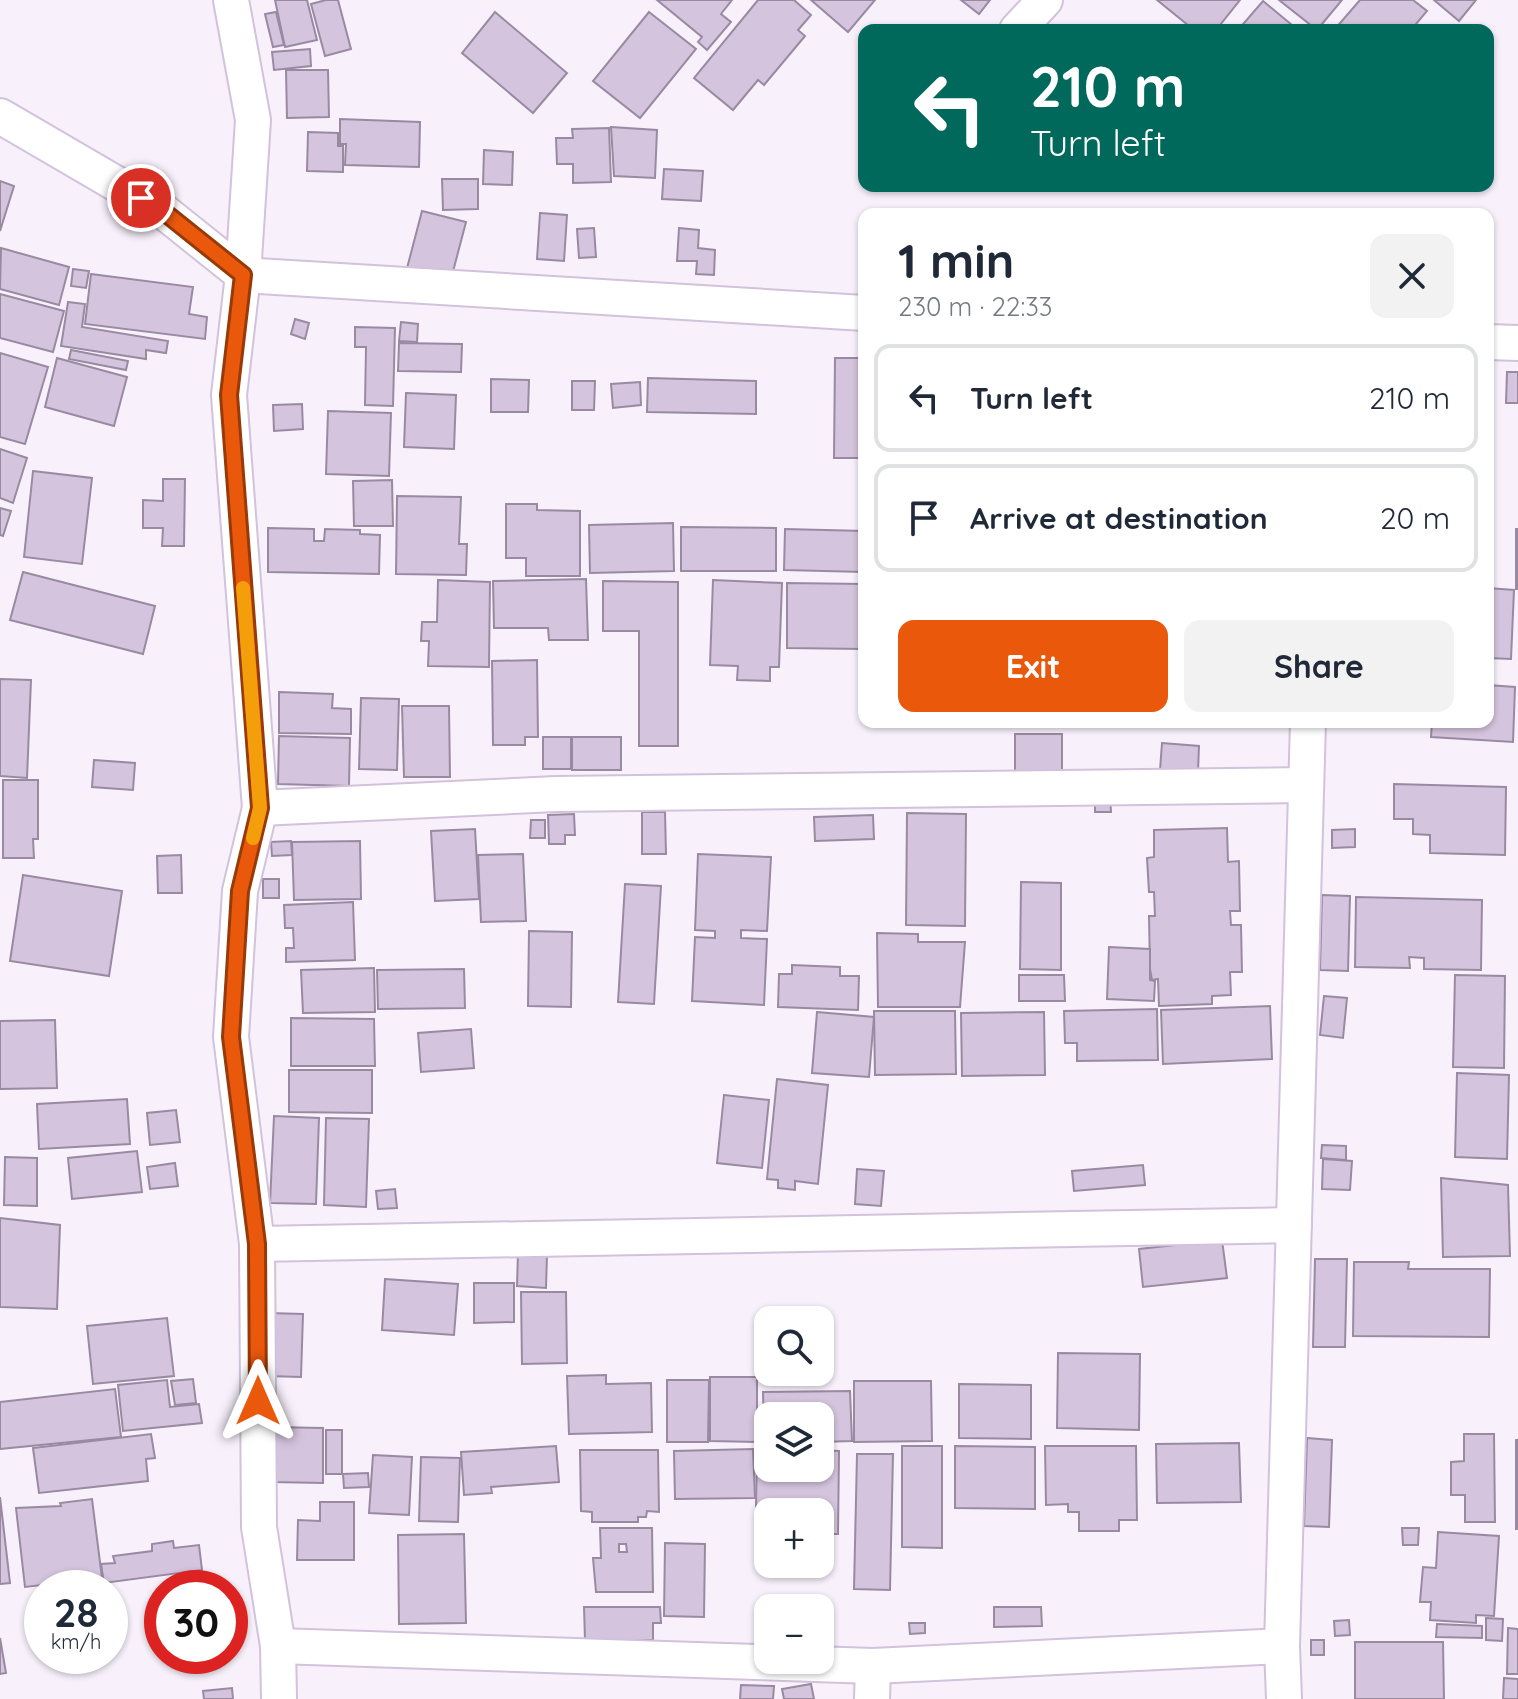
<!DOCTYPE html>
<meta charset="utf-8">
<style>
:root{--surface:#fff;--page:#f2f2f3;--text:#1f2937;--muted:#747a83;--line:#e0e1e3;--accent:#ea580c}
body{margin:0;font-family:Quicksand,sans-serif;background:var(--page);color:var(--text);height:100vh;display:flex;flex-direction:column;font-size:30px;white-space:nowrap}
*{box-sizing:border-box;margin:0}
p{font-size:26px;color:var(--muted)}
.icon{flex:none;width:44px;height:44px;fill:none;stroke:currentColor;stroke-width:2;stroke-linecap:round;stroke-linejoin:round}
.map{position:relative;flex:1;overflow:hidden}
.drawer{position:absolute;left:858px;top:208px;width:636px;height:520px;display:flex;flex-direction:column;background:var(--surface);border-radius:16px;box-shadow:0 2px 6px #0004}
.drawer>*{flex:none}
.guide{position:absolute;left:858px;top:24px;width:636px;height:168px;border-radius:16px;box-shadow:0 2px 6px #0004;background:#00695c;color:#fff;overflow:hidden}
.fabs{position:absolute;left:754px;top:1306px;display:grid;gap:16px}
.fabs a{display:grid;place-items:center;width:80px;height:80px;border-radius:16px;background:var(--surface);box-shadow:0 2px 6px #0004;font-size:40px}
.speed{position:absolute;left:24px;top:1570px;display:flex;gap:16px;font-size:40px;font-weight:700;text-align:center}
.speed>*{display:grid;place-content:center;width:104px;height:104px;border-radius:50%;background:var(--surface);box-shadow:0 2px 6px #0004;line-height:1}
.speed small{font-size:20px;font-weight:400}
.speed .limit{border:12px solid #d22;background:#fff;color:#111}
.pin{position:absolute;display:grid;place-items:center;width:68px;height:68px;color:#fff;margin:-34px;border:4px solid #fff;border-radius:50%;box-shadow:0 2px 8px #0007}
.me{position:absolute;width:88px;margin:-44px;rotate:0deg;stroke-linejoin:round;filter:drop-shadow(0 0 6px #0008)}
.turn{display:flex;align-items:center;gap:28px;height:168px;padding:0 40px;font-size:36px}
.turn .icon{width:104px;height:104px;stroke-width:2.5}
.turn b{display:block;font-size:56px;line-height:68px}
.round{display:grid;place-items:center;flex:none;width:84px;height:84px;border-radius:16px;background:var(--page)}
.overview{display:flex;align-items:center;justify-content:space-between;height:136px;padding:0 40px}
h1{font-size:48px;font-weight:800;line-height:60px}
.primary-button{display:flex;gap:16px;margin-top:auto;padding:16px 40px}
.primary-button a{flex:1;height:92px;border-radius:16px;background:var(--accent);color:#fff;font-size:32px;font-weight:800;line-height:92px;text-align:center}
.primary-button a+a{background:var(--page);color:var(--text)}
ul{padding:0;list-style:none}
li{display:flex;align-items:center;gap:24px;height:108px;margin:0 16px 12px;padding:0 24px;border:4px solid var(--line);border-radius:16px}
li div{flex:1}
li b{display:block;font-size:30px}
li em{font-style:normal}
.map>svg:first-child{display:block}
.building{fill:#d4c4dd;stroke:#998aa2;stroke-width:2;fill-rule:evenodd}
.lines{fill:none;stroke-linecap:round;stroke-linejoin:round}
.minor-casing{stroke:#d2c2db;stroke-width:38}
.minor{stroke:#fff;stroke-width:34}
.route-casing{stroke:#983908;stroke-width:20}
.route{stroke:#ea580c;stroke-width:14}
.slow{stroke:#f59e0b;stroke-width:14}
</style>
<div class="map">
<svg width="1518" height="1699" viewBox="0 0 1518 1699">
<rect width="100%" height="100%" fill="#f8f1fc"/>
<g class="building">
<polygon points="275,0 307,0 317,40 285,47"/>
<polygon points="326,0 338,0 351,49 325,56 311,4"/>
<polygon points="657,0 732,0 721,14 731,22 707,50 698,42 702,37"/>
<polygon points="758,0 794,0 811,15 798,30 805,36 764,85 758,80 733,110 694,78"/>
<polygon points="811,0 875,0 848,32"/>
<polygon points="961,0 990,0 979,14"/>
<polygon points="1157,0 1240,0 1216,30 1194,30"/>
<polygon points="1279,0 1342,0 1317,30"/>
<polygon points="1360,0 1413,0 1427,11 1411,30 1334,30"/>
<polygon points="1434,0 1476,0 1459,21"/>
<polygon points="1263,1 1298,30 1238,30"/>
<polygon points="276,12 284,45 273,47 265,14"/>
<polygon points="495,12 567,73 533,113 462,53"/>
<polygon points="649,12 696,49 640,118 593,81"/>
<polygon points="310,49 311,66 274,70 272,52"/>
<polygon points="286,70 328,70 329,117 287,118"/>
<polygon points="340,119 420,122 419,167 345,165 346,144 340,144"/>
<polygon points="611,127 657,130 655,178 614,176"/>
<polygon points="609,128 611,182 573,183 573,164 557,164 556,138 573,138 572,129"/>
<polygon points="308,132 338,133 338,146 343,146 343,172 307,171"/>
<polygon points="484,150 513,152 512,185 483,184"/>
<polygon points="664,169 703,171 701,201 662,199"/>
<polygon points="442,179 478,179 478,209 443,210"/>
<polygon points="0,181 14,186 0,231"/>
<polygon points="422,211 466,222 450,283 406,272"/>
<polygon points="540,213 567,215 564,261 537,259"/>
<polygon points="594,228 596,257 579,258 577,229"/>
<polygon points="679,228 699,230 698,248 715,250 714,275 696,274 697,261 677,261"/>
<polygon points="1,248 69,267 59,305 0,289"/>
<polygon points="73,269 89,271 86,288 71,286"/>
<polygon points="91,274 193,287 189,314 207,317 205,339 85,324"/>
<polygon points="0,294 64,311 53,352 0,338"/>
<polygon points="68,302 85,304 82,327 168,341 166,353 146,350 146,359 61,346"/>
<polygon points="295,319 309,323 305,339 291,334"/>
<polygon points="401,322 418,324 417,342 399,341"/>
<polygon points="355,327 395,328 393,406 365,405 366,347 355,347"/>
<polygon points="399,343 462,344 461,372 398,371"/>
<polygon points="71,350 128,361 126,370 69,359"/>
<polygon points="0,353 48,367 25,444 0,437"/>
<polygon points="57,358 127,377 114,426 45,407"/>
<polygon points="835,358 864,358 864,458 834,458"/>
<polygon points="1507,372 1518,372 1518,403 1506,403"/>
<polygon points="648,378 756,381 756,414 647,412"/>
<polygon points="491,379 529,380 528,412 491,412"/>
<polygon points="572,381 595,381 594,410 572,410"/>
<polygon points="640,382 641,405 613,408 611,384"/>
<polygon points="406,393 456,395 454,449 404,447"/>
<polygon points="302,404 303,429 274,431 273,405"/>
<polygon points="328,411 391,413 389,476 326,474"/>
<polygon points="0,449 27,458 13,503 0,498"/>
<polygon points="33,471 92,478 82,564 24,557"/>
<polygon points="163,479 185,479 184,546 162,546 163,528 143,528 143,500 163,501"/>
<polygon points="392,480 393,526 354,526 353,481"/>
<polygon points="397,496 461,497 459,544 467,544 466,575 396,574"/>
<polygon points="506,504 537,504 537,510 580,511 580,576 526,576 526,558 506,558"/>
<polygon points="0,508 11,511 3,536 0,535"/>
<polygon points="673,523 674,571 590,573 589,525"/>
<polygon points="681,527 776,528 776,571 681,571"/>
<polygon points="268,528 314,529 314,541 324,541 325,529 360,530 360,534 380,535 379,574 268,572"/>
<polygon points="785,529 864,531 864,572 784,570"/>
<rect x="1516" y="529" width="2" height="60"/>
<polygon points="23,572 155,606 143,654 10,620"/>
<polygon points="586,579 588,640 549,640 548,628 494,628 493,581"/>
<polygon points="438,580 490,582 489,667 428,666 429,641 421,641 422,622 437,622"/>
<polygon points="713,580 782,583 779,667 770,667 770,681 737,680 738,666 710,665"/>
<polygon points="603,581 678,582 678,746 639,746 639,631 603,631"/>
<polygon points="787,583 864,584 864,649 787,648"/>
<polygon points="1488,588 1514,590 1511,659 1488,658"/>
<polygon points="537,660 538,737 525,737 525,745 493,745 492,661"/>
<polygon points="0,679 31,680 27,778 0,776"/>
<polygon points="1488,685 1515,687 1513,742 1431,737 1432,722 1488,722"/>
<polygon points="279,692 333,694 332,708 351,709 351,734 279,733"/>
<polygon points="361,698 399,699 397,770 359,769"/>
<polygon points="402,706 449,706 450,777 404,777"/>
<rect x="1015" y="734" width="47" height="37"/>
<polygon points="279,736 350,738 349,786 278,784"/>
<rect x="543" y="737" width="28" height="32"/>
<rect x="572" y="737" width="49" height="33"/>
<polygon points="1162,743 1199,746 1198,772 1160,770"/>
<polygon points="94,760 135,763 133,790 92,787"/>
<polygon points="3,780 38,780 38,839 33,839 34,858 3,858"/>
<polygon points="1394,784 1506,787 1505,855 1430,853 1430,835 1413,834 1413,819 1394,819"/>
<polygon points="1095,795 1110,795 1111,812 1095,812"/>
<polygon points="642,812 665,812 666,854 642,854"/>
<polygon points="907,813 966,814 965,926 906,925"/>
<polygon points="574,814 575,835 565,835 565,844 549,844 548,815"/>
<polygon points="873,815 874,839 815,841 814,817"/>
<polygon points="531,820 545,820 545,838 530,838"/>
<polygon points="1227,828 1228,862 1239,861 1240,911 1230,911 1231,925 1241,925 1242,972 1230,972 1231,995 1212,996 1212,1004 1159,1006 1158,979 1152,980 1150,969 1149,916 1155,916 1154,892 1149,892 1147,858 1154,857 1154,830"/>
<polygon points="475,829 479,899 435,901 431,831"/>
<polygon points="1355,829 1355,847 1332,848 1332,830"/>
<polygon points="291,841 292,855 272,856 271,842"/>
<polygon points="360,841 361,899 294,900 292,842"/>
<polygon points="523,854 526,921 481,922 478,855"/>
<polygon points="698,854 771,857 767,931 741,930 741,938 767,939 764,1005 692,1001 695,937 715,938 715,931 695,930"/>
<polygon points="181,855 182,893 158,893 157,856"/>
<polygon points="23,875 122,891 109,976 10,961"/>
<rect x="263" y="879" width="16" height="19"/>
<polygon points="1021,882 1061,883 1061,970 1020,969"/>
<polygon points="625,884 661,886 654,1004 618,1002"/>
<polygon points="1322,895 1350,896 1348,971 1320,970"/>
<polygon points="1356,897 1482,900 1481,970 1424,969 1424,958 1409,957 1410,968 1355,967"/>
<polygon points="353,902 355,960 286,962 286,948 294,948 293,928 285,928 284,905"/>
<polygon points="529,931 572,932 571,1007 528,1006"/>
<polygon points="877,933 918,934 918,942 965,942 960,1007 878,1007"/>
<polygon points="1109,947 1150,949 1150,980 1155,981 1154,1001 1107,999"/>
<polygon points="792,965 840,967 840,976 859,976 858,1010 778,1007 779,974 792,974"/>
<polygon points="374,968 375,1012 303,1013 301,970"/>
<polygon points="464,969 465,1008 378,1009 377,970"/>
<polygon points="1019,975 1064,975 1065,1001 1019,1001"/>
<polygon points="1455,975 1505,976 1504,1068 1453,1067"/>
<polygon points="1324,996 1347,998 1343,1038 1320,1035"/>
<polygon points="1270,1006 1272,1059 1163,1064 1161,1010"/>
<polygon points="1157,1009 1158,1060 1077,1061 1077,1043 1065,1043 1064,1011"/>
<polygon points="874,1011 955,1011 956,1074 875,1075"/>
<polygon points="817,1012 874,1017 869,1077 812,1073"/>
<polygon points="1044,1012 1045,1075 962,1076 961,1013"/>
<polygon points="291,1018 374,1019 375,1066 291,1066"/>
<polygon points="55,1020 57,1088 0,1089 0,1021"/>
<polygon points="471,1029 474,1068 421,1072 418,1033"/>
<polygon points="289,1070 372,1070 372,1113 289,1112"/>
<polygon points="1457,1073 1509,1075 1507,1159 1455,1157"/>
<polygon points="777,1079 828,1085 818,1184 795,1181 795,1190 778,1188 778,1180 767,1179"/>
<polygon points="724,1095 769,1100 762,1168 717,1163"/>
<polygon points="127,1099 130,1144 39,1149 37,1104"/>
<polygon points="176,1110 180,1142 150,1145 147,1113"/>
<polygon points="274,1116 319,1118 316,1204 270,1203"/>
<polygon points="326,1118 369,1119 366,1207 324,1205"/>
<polygon points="1322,1145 1346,1146 1346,1160 1321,1158"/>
<polygon points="137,1151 142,1192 72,1199 68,1158"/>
<polygon points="5,1157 37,1158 37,1206 4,1205"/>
<polygon points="1323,1159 1352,1161 1350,1190 1322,1189"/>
<polygon points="175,1163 178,1186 150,1189 147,1167"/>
<polygon points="1143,1165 1145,1185 1074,1191 1072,1171"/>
<polygon points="857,1169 884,1171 881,1206 855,1204"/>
<polygon points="1441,1178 1508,1185 1510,1256 1443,1257"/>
<polygon points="395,1189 397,1208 378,1209 376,1191"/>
<polygon points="0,1218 60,1225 57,1309 0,1307"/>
<polygon points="1222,1240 1227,1278 1143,1287 1139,1249"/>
<polygon points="518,1252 547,1254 546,1288 517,1286"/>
<polygon points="1315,1259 1347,1259 1345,1347 1313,1347"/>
<polygon points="1354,1262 1409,1262 1408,1269 1490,1269 1489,1337 1353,1336"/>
<polygon points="385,1279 458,1284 454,1335 382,1330"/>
<polygon points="474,1283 514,1283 514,1322 474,1323"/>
<polygon points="521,1292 566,1292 567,1363 522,1364"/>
<polygon points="268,1313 303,1314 301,1377 266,1376"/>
<polygon points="167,1318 174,1376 93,1384 87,1326"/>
<polygon points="1058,1353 1140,1354 1139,1430 1057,1428"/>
<polygon points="606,1375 606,1384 651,1383 652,1432 569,1434 567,1376"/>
<polygon points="710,1377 757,1377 757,1442 710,1441"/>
<polygon points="193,1379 196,1403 175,1405 171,1381"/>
<polygon points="167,1380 170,1407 199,1404 202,1423 123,1431 118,1385"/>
<polygon points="667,1380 709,1380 708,1442 667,1442"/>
<polygon points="854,1381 931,1381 932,1441 854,1442"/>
<polygon points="959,1384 1031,1385 1031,1439 959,1438"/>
<polygon points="115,1389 121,1437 0,1449 0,1402"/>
<polygon points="850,1391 852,1441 820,1442 820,1416 768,1416 768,1443 764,1443 763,1392"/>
<polygon points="272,1427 323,1428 323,1483 271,1482"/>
<rect x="326" y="1430" width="16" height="44"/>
<polygon points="151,1434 155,1458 146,1459 148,1481 39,1493 33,1448"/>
<polygon points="1464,1434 1494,1434 1495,1522 1465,1522 1465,1495 1451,1495 1451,1462 1464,1461"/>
<polygon points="1307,1438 1332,1440 1329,1527 1304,1526"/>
<rect x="1516" y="1440" width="2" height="89"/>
<polygon points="1239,1443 1241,1502 1157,1503 1156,1444"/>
<polygon points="556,1446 559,1482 491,1487 492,1493 464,1495 461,1452"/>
<polygon points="902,1446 942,1446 942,1548 902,1547"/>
<polygon points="955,1446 1035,1447 1035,1509 955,1508"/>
<polygon points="1045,1446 1136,1446 1137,1520 1119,1520 1119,1531 1079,1531 1079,1512 1068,1512 1068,1504 1046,1505"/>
<polygon points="757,1448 768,1449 768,1468 820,1468 820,1450 839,1451 838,1534 820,1534 820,1512 768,1512 765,1533 766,1507 756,1507"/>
<polygon points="753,1449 755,1498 675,1499 674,1451"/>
<polygon points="580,1450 658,1450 659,1512 647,1511 646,1517 638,1517 638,1522 592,1522 592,1512 581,1511"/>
<polygon points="857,1454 893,1454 890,1590 854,1589"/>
<polygon points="373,1455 412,1457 409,1515 369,1513"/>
<polygon points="421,1457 460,1458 458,1522 419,1521"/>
<polygon points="368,1473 369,1487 344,1488 343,1474"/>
<polygon points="0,1497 10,1583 0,1584"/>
<polygon points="92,1499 102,1578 25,1587 16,1508 61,1506 60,1503"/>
<polygon points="320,1502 354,1502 354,1560 297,1560 298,1520 320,1521"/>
<path d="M600,1528h52l1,64h-57l-3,-34h8zM619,1544h7l1,8h-8z"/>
<polygon points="1402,1528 1419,1528 1418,1545 1403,1545"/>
<polygon points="1438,1532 1499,1536 1494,1616 1476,1615 1476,1623 1430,1620 1431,1602 1420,1602 1423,1567 1436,1568"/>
<polygon points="464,1534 466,1623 399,1624 398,1535"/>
<polygon points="173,1541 174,1548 199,1545 202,1570 104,1583 101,1564 115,1563 113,1556 152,1551 152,1544"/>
<polygon points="665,1543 705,1544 704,1617 664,1616"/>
<polygon points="584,1607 660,1607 661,1623 653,1623 653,1640 585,1640"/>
<polygon points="994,1607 1041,1607 1042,1626 994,1627"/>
<polygon points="1486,1618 1503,1619 1502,1641 1486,1640"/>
<polygon points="1349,1620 1350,1635 1335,1636 1334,1621"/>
<polygon points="909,1623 925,1623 925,1633 910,1634"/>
<polygon points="1437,1624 1482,1626 1482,1638 1436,1637"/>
<polygon points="1508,1628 1518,1629 1518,1674 1507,1674"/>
<polygon points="0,1638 6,1673 0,1674"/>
<rect x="1311" y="1640" width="13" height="15"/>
<polygon points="1355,1642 1443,1642 1444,1699 1355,1699"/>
<polygon points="1504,1678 1518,1679 1518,1699 1503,1699"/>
<polygon points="811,1684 814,1699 784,1699 782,1689"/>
<polygon points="741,1685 774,1686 773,1699 740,1699"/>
<polygon points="232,1688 233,1699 204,1699 203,1691"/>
</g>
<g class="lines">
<g class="minor-casing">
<g id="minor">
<polyline points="231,0 253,120 243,275 229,395 260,808 240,891 231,1037 257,1244 259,1527 278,1646 279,1699"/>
<polyline points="1017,30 1045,0"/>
<polyline points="0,116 163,211 243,275 864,313"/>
<polyline points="1488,342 1518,343"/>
<polyline points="260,808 556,794 1305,785"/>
<polyline points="257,1244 1294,1225"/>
<polyline points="278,1646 873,1666 1282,1646"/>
<polyline points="872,1699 873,1666"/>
<polyline points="1284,1699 1282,1646 1308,722"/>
</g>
</g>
<use href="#minor" class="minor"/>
</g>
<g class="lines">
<g class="route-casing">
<polyline id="route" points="141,198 163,211 243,275 229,395 260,808 240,891 231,1037 257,1244 258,1401"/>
</g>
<use href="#route" class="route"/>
<polyline class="slow" points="243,588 260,808 253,838"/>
</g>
</svg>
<div class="fabs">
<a><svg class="icon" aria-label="search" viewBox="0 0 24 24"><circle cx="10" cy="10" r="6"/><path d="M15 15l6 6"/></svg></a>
<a><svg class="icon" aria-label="layers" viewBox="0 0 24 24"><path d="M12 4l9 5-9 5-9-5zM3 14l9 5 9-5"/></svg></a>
<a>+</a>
<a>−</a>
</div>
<div class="speed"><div>28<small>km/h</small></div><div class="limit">30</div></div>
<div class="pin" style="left:141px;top:198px;background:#d93025"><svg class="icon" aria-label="arrive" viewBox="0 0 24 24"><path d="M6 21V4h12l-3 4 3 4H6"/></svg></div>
<svg class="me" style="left:258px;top:1401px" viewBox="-20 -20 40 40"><path d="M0-17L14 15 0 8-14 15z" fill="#ea580c" stroke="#fff" stroke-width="4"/></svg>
<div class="guide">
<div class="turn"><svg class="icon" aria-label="left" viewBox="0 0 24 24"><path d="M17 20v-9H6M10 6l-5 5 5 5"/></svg><div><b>210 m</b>Turn left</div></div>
</div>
<section class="drawer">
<div class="overview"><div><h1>1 min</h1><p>230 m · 22:33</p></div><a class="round"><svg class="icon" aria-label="close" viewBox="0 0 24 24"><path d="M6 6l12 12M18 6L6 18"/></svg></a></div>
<ul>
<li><svg class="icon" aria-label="left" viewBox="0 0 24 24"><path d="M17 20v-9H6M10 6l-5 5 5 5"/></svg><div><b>Turn left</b></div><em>210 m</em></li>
<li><svg class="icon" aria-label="arrive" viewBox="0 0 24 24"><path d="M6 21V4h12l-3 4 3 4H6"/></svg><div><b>Arrive at destination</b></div><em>20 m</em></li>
</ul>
<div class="primary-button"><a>Exit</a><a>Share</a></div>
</section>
</div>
